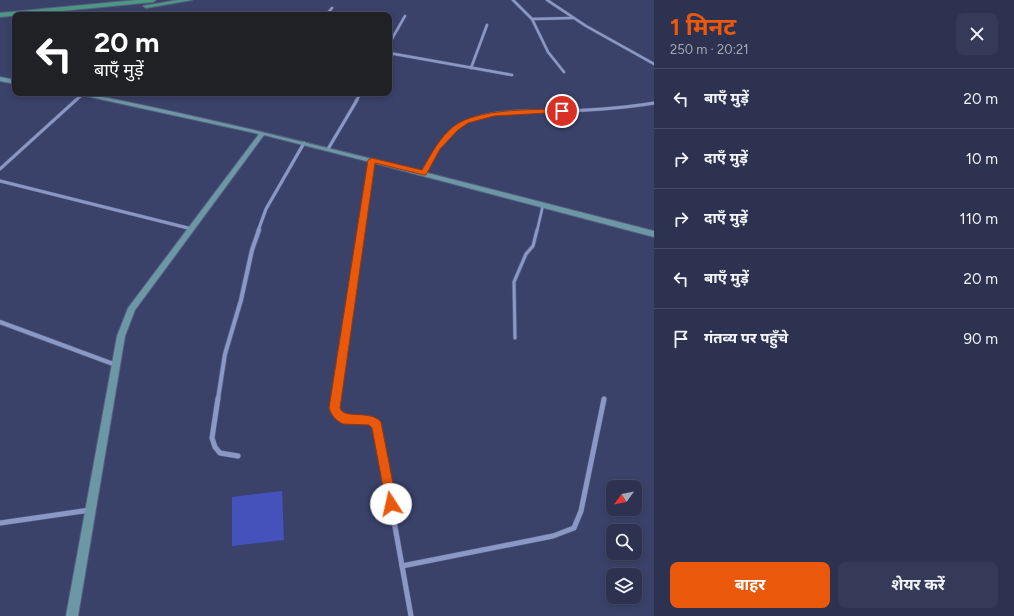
<!DOCTYPE html>
<html lang="hi">
<meta charset="utf-8">
<style>
:root{--surface:#2c3250;--page:#343a57;--text:#f1f3f6;--muted:#a6aab7;--line:#484d67;--accent:#ea580c}
body{margin:0;font-family:Figtree,"Noto Sans Devanagari",sans-serif;background:var(--page);color:var(--text);height:100vh;display:flex;flex-direction:column;font-size:15px;white-space:nowrap}
*{box-sizing:border-box;margin:0}
p{font-size:13px;color:var(--muted)}
.icon{flex:none;width:22px;height:22px;fill:none;stroke:currentColor;stroke-width:2;stroke-linecap:round;stroke-linejoin:round}
.map{position:relative;flex:1;overflow:hidden}
.side{display:flex;flex-direction:column;background:var(--surface);width:360px}
.side>*{flex:none}
.banner{position:absolute;left:12px;top:12px;width:380px;height:84px;border-radius:8px;box-shadow:0 2px 6px #0003,0 0 0 1px var(--line);background:#202124;color:#fff;overflow:hidden}
.needle{width:26px;rotate:237deg}
.fabs{position:absolute;left:606px;top:480px;display:grid;gap:8px}
.fabs a{display:grid;place-items:center;width:36px;height:36px;border-radius:8px;background:var(--surface);box-shadow:0 2px 6px #0003,0 0 0 1px var(--line);font-size:20px}
.pin{position:absolute;display:grid;place-items:center;width:34px;height:34px;color:#fff;margin:-17px;border:2px solid #fff;border-radius:50%;box-shadow:0 1px 4px #0007}
.me{position:absolute;width:44px;margin:-22px;rotate:350deg;stroke-linejoin:round;filter:drop-shadow(0 0 3px #0008)}
.turn{display:flex;align-items:center;gap:14px;height:84px;padding:0 16px;font-size:18px}
.turn .icon{width:52px;height:52px;stroke-width:2.5}
.turn b{display:block;font-size:28px;line-height:34px}
.round{display:grid;place-items:center;flex:none;width:42px;height:42px;border-radius:8px;background:var(--page)}
.head{display:flex;align-items:center;justify-content:space-between;height:68px;padding:0 16px}
h1{font-size:24px;font-weight:700;line-height:30px;color:var(--accent)}
.cta{display:flex;gap:8px;margin-top:auto;padding:8px 16px}
.cta a{flex:1;height:46px;border-radius:8px;background:var(--accent);color:#fff;font-size:16px;font-weight:700;line-height:46px;text-align:center}
.cta a+a{background:var(--page);color:var(--text)}
ul{padding:0;list-style:none}
li{display:flex;align-items:center;gap:12px;height:60px;padding:0 16px;border-top:1px solid var(--line)}
li div{flex:1}
li b{display:block;font-size:15px}
li em{font-style:normal}
main{display:flex;flex:1;min-height:0}
.map>svg:first-child{display:block}
.building{fill:#4552bc}
.lines{fill:none;stroke-linecap:round;stroke-linejoin:round}
.lane-far1-casing{stroke:#575e80;stroke-width:3.5}
.lane-casing{stroke:#575e80;stroke-width:4.5}
.street-far3-casing{stroke:#575e80;stroke-width:3.5}
.street-far2-casing{stroke:#575e80;stroke-width:4}
.street-far1-casing{stroke:#575e80;stroke-width:5.5}
.street-casing{stroke:#575e80;stroke-width:6}
.secondary-casing{stroke:#575e80;stroke-width:2}
.primary-casing{stroke:#575e80;stroke-width:2}
.lane-far1{stroke:#8b97c4;stroke-width:2.5}
.lane{stroke:#8b97c4;stroke-width:3}
.street-far3{stroke:#8b97c4;stroke-width:2.5}
.street-far2{stroke:#8b97c4;stroke-width:3}
.street-far1{stroke:#8b97c4;stroke-width:4}
.street{stroke:#8b97c4;stroke-width:5}
.secondary{fill:#6c97a4;fill-rule:evenodd}
.primary{fill:#4d9883;fill-rule:evenodd}
.route{fill:#ea580c;stroke:#983908}
</style>
<main>
<div class="map">
<svg width="654" height="616" viewBox="0 0 654 616">
<rect width="100%" height="100%" fill="#3a426a"/>
<polygon class="building" points="282,491 284,540 232,546 232,497"/>
<g class="lines">
<g class="lane-far1-casing">
<polyline id="lane-far1" points="537,231 543,205"/>
</g>
<g class="lane-casing">
<polyline id="lane" points="515,338 514,282 526,254 533,246 537,230"/>
</g>
<g class="street-far3-casing">
<g id="street-far3">
<polyline points="513,0 532,19 548,52 564,72"/>
<polyline points="547,0 586,26 654,64"/>
<polyline points="326,15 332,8"/>
<polyline points="532,19 572,18"/>
<polyline points="389,44 405,16"/>
<polyline points="389,53 512,75"/>
<polyline points="471,68 487,25"/>
<polyline points="75,101 83,94"/>
<polyline points="356,101 361,93"/>
</g>
</g>
<g class="street-far2-casing">
<g id="street-far2">
<polyline points="328,149 357,100"/>
<polyline points="0,169 76,100"/>
<path d="M424,173c9,-17 18,-35 34,-46 28,-20 74,-15 108,-16 29,-1 59,-3 88,-8"/>
<polyline points="0,181 192,229"/>
<polyline points="258,231 266,209 304,143"/>
<polyline points="361,231 372,160"/>
</g>
</g>
<g class="street-far1-casing">
<g id="street-far1">
<polyline points="0,322 116,365"/>
<polyline points="218,399 225,354 241,300 252,250 259,230"/>
<polyline points="336,399 362,230"/>
</g>
</g>
<g class="street-casing">
<g id="street">
<polyline points="218,398 212,438 215,447 220,453 238,456"/>
<path d="M336,398c-4,32 25,14 41,28l34,190"/>
<polyline points="0,523 90,510"/>
<polyline points="402,566 553,536 574,528 581,511 604,399"/>
</g>
</g>
<g class="secondary-casing">
<g id="secondary">
<polygon points="0,77 15,80 15,84 0,81"/>
<path d="M72,93h11c193,38 381,90 571,138v6l-288,-76 -102,-26 -129,175 -10,26 -47,280h-12l51,-280 11,-28 131,-174z"/>
</g>
</g>
<g class="primary-casing">
<g id="primary">
<polygon points="137,0 156,0 153,2 0,17 0,13"/>
<polygon points="178,0 192,0 146,8 143,6"/>
</g>
</g>
<use href="#lane-far1" class="lane-far1"/>
<use href="#lane" class="lane"/>
<use href="#street-far3" class="street-far3"/>
<use href="#street-far2" class="street-far2"/>
<use href="#street-far1" class="street-far1"/>
<use href="#street" class="street"/>
<use href="#secondary" class="secondary"/>
<use href="#primary" class="primary"/>
</g>
<path class="route" d="M562,109l3,2v1l-71,4 -26,7 -10,7 -18,19 -14,26h-2l-49,-12 -35,245c4,12 30,1 41,14l16,82 -2,4 -4,2 -4,-2 -15,-80 -3,-3 -26,-1c-8,-4 -11,-8 -14,-16l39,-248 4,-2 50,12c9,-16 18,-33 32,-44 25,-18 78,-16 108,-17z"/>
</svg>
<div class="fabs">
<a><svg class="needle" viewBox="-14 -14 28 28"><path d="M0-13l5 13h-10z" fill="#e53935"/><path d="M0 13l5-13h-10z" fill="#a6aab7"/></svg></a>
<a><svg class="icon" aria-label="search" viewBox="0 0 24 24"><circle cx="10" cy="10" r="6"/><path d="M15 15l6 6"/></svg></a>
<a><svg class="icon" aria-label="layers" viewBox="0 0 24 24"><path d="M12 4l9 5-9 5-9-5zM3 14l9 5 9-5"/></svg></a>
</div>
<div class="pin" style="left:562px;top:111px;background:#d93025"><svg class="icon" aria-label="arrive" viewBox="0 0 24 24"><path d="M6 21V4h12l-3 4 3 4H6"/></svg></div>
<svg class="me" style="left:391px;top:504px" viewBox="-20 -20 40 40"><circle r="19" fill="#fff"/><path d="M0-13L10 11 0 6-10 11z" fill="#ea580c"/></svg>
<div class="banner">
<div class="turn"><svg class="icon" aria-label="left" viewBox="0 0 24 24"><path d="M17 20v-9H6M10 6l-5 5 5 5"/></svg><div><b>20 m</b>बाएँ मुड़ें</div></div>
</div>
</div>
<section class="side">
<div class="head"><div><h1>1 मिनट</h1><p>250 m · 20:21</p></div><a class="round"><svg class="icon" aria-label="close" viewBox="0 0 24 24"><path d="M6 6l12 12M18 6L6 18"/></svg></a></div>
<ul>
<li><svg class="icon" aria-label="left" viewBox="0 0 24 24"><path d="M17 20v-9H6M10 6l-5 5 5 5"/></svg><div><b>बाएँ मुड़ें</b></div><em>20 m</em></li>
<li><svg class="icon" aria-label="right" viewBox="0 0 24 24"><path d="M7 20v-9h11M14 6l5 5-5 5"/></svg><div><b>दाएँ मुड़ें</b></div><em>10 m</em></li>
<li><svg class="icon" aria-label="right" viewBox="0 0 24 24"><path d="M7 20v-9h11M14 6l5 5-5 5"/></svg><div><b>दाएँ मुड़ें</b></div><em>110 m</em></li>
<li><svg class="icon" aria-label="left" viewBox="0 0 24 24"><path d="M17 20v-9H6M10 6l-5 5 5 5"/></svg><div><b>बाएँ मुड़ें</b></div><em>20 m</em></li>
<li><svg class="icon" aria-label="arrive" viewBox="0 0 24 24"><path d="M6 21V4h12l-3 4 3 4H6"/></svg><div><b>गंतव्य पर पहुँचे</b></div><em>90 m</em></li>
</ul>
<div class="cta"><a>बाहर</a><a>शेयर करें</a></div>
</section>
</main>
